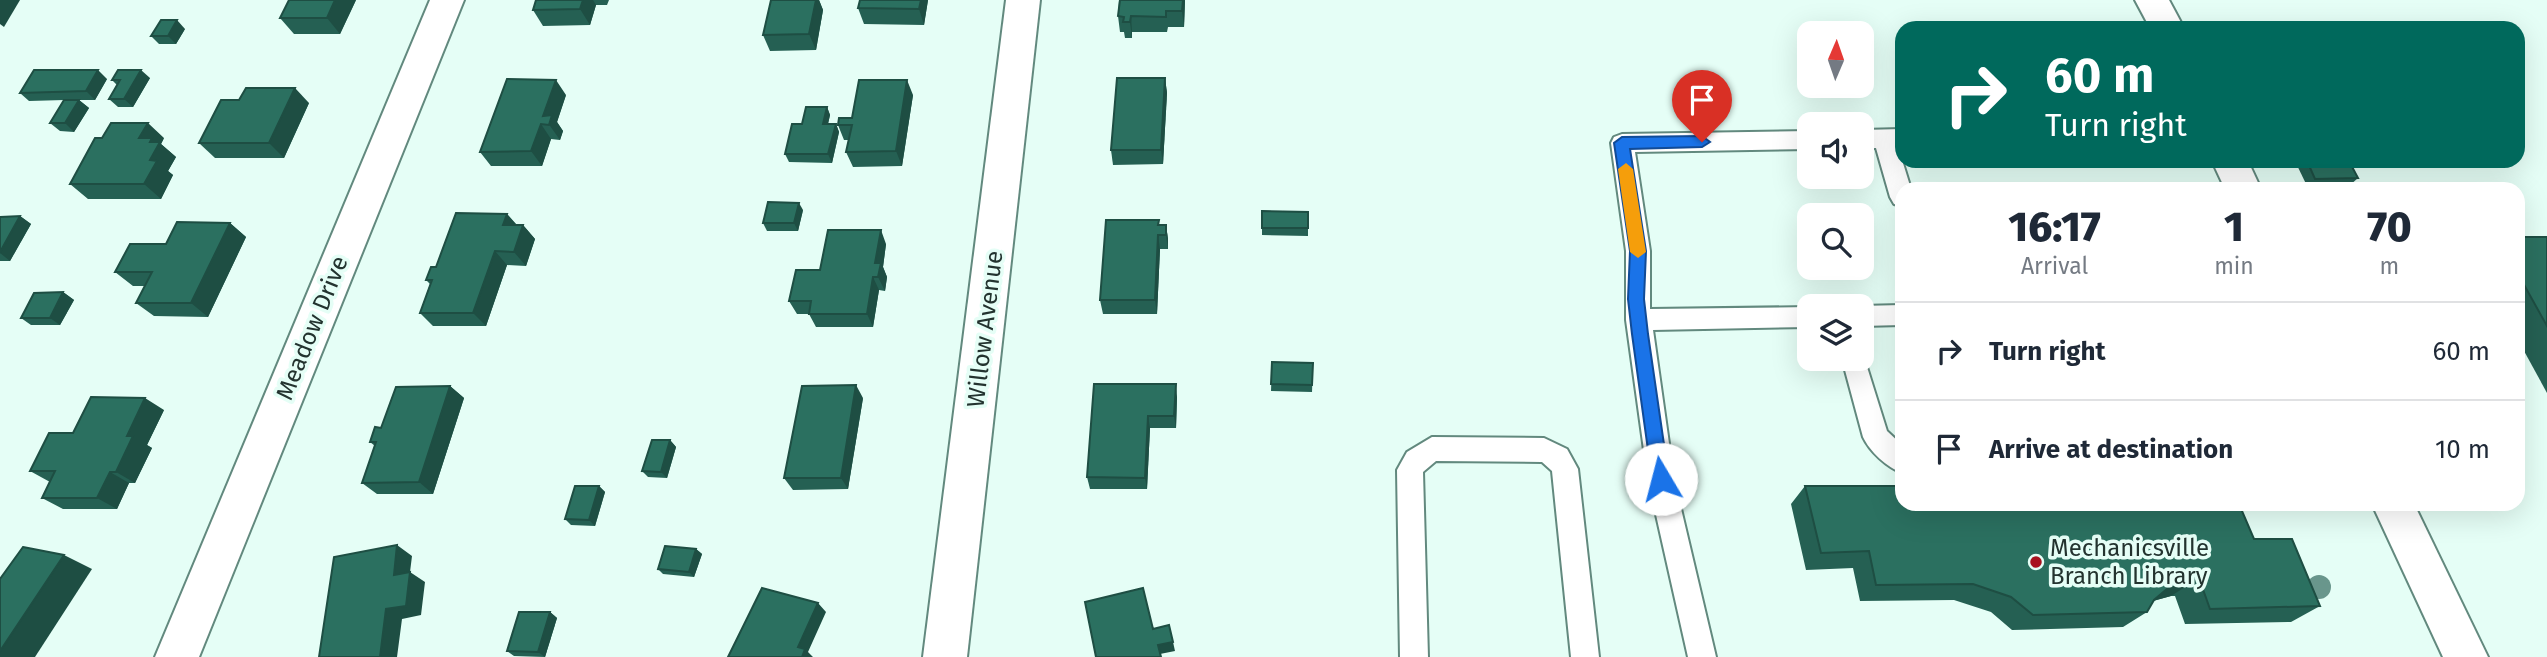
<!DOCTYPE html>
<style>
:root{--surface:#fff;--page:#f6f6f7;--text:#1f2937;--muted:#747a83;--line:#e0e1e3}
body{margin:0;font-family:"Fira Sans",sans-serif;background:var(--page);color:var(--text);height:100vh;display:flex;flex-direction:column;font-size:26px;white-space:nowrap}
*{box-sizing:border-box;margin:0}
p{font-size:23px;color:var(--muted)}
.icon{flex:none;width:38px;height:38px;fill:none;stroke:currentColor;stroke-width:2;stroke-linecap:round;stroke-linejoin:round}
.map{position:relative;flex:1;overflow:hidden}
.sheet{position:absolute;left:1895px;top:182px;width:630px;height:329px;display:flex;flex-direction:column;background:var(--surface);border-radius:21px;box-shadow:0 7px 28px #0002}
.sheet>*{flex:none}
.top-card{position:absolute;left:1895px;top:21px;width:630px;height:147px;border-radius:21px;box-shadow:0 7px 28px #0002;background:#00695c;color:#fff;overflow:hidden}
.needle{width:46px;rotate:2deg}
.controls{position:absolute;left:1797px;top:21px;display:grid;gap:14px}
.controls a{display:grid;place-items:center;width:77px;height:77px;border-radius:14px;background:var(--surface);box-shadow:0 7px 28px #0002;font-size:35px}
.pin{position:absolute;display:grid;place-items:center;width:60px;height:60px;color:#fff;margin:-72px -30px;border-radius:50% 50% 50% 0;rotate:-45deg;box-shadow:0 0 7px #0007}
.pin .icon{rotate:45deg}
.me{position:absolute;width:77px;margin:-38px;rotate:352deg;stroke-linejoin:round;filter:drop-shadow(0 0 5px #0008)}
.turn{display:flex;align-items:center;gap:24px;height:147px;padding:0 35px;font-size:32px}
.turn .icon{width:91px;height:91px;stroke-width:2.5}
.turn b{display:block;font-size:49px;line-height:60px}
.eta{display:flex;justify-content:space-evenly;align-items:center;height:119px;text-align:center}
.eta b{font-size:42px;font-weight:800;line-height:49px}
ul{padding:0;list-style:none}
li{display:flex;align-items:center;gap:21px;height:98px;padding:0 35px;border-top:2px solid var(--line)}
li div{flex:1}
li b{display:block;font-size:26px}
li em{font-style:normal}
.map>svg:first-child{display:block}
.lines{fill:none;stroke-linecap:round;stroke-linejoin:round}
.service-casing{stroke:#62897e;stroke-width:4}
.minor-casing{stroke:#62897e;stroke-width:4}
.service{fill:#fff;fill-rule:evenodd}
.minor{fill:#fff;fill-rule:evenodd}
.tree{fill:#69968c}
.wall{fill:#256053}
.shaded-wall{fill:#1e4e43}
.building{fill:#2b7060;stroke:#1e4e43;stroke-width:2}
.route{fill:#1a73e8;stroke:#114b97;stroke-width:2}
.slow{fill:#f59e0b}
.poi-dot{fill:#a8121f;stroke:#e5fef6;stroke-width:2.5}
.labels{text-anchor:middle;stroke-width:7;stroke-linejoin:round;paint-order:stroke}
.street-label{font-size:24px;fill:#23332f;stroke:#e5fef6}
.poi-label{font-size:24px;fill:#23332f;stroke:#e5fef6;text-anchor:start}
</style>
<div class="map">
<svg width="2547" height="657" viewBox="0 0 2547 657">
<rect width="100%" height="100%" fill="#e5fef6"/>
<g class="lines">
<g class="service-casing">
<g id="service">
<polygon points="1902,129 1902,147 1898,147 1911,189 1902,189 1902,206 1894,204 1890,197 1876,148 1862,148 1862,130"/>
<polygon points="1810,131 1810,149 1635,152 1650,251 1650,309 1810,307 1810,327 1653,330 1674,479 1716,657 1688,657 1648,479 1626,320 1626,251 1611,143 1614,137 1622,134"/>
<polygon points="1902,305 1902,325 1862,326 1860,306"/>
<path d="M1862,351l25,80 15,14v28c-15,-6 -32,-21 -39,-36l-21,-78h20z"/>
<polygon points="1432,437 1544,438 1567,449 1578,469 1599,657 1571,657 1552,471 1542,462 1436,461 1423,472 1428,657 1400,657 1397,470 1407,452"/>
</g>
</g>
<g class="minor-casing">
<g id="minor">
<polygon points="430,0 464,0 199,657 155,657"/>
<polygon points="1006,0 1040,0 967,657 923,657"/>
<polygon points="2135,0 2169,0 2184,28 2150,28"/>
<polygon points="2212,161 2248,161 2261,189 2225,189"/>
<polygon points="2372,504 2414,504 2488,657 2443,657"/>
</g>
</g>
<use href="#service" class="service"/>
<use href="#minor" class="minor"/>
</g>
<circle class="tree" cx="2319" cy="587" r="12"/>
<g class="wall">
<polygon points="356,0 340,34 294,34 280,18"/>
<polygon points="536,0 609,0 607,5 596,5 590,25 543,26 533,10"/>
<polygon points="771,0 819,0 823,10 816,50 770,51 763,35"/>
<polygon points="860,0 928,0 924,25 864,24 858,8"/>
<polygon points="1119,0 1185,0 1184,27 1168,27 1167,32 1132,32 1132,38 1125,38 1124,32 1120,32 1118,16"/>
<polygon points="185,29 176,44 159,44 151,36"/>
<polygon points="150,78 133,107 118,107 109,99 117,85 112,80"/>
<polygon points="1165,78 1167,93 1163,164 1113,165 1111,150"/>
<polygon points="107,79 95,100 75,100 79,100 89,108 74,132 60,131 50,123 64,100 29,101 20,93"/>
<polygon points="566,95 557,122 563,131 560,140 551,139 542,166 491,166 480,152"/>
<polygon points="913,95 902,166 853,167 846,152 849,140 844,140 838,125 852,118"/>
<polygon points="309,103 284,158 215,158 199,143"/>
<polygon points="827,107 830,115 828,124 836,124 839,132 832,163 789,162 785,154 802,124"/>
<polygon points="164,138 161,144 176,157 168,171 173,175 161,199 88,199 70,184"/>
<polygon points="2295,161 2349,161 2358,178 2349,186 2307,186"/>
<polygon points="803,210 798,231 767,231 763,223"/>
<polygon points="1308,212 1308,236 1262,235 1262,228"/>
<polygon points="507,214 517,225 523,225 535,239 526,266 507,265 486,326 433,326 420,313 430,284 426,280 436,267"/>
<polygon points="20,216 31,224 10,261 0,261 0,217"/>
<polygon points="230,223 246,237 208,317 154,316 136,303 145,286 133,286 115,272 166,244"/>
<polygon points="1159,225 1166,225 1168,239 1168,249 1160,249 1157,314 1103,314 1100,300"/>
<polygon points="2518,237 2547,237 2547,393 2518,340"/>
<polygon points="886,244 883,267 887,277 885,291 879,290 873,327 816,327 809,314 797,314 789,301 820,270"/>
<polygon points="63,292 74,300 60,325 31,325 21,318"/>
<polygon points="1272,362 1313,363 1312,392 1271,391"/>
<polygon points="1094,384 1177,397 1176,428 1150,428 1147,489 1090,489 1087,477"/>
<polygon points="450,386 464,398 433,494 377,494 362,483 375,446 370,442 381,428"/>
<polygon points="863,398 848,489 793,490 784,478"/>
<polygon points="164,410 147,445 152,448 135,483 129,483 117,509 63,509 42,498 50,482 30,471 73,433"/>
<polygon points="670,440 676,447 667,478 648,477 642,471"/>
<polygon points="599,486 605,492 595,526 571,525 565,519"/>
<polygon points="1805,486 2254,539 2320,606 2291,622 2185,624 2175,596 2171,596 2153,601 2147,612 2123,627 2012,630 1991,612 1954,600 1860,601 1853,568 1806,570 1791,504"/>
<polygon points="696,549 702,554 694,577 663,574 658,569"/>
<polygon points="550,612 557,618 545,657 514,656 507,651"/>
</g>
<g class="shaded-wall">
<polygon points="0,0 20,0 4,27 0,24"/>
<polygon points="335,0 356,0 340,34 327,18"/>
<polygon points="583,0 593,0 596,5 590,25 580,9"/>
<polygon points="816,0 819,0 823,10 816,50 809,34"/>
<polygon points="921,0 928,0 924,25 919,9"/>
<polygon points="1183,0 1185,0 1184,27 1182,11"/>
<polygon points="1131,16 1132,32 1132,38 1130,22"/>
<polygon points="177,20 185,29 176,44 168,36"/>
<polygon points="98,70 107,79 95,100 86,91"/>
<polygon points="141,70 150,78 133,107 124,99"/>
<polygon points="1165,78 1167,93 1163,164 1161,150"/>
<polygon points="556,80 566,95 557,122 563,131 560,140 543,116"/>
<polygon points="907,80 913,95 902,166 896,151"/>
<polygon points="295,88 309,103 284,158 269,143"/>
<polygon points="79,100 89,108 74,132 65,123"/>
<polygon points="827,107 830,115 826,132 823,124"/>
<polygon points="148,123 164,138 161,144 176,157 168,171 173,175 161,199 144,184 150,160 139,138"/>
<polygon points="541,124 551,139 542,166 531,151"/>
<polygon points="836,124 839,132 832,163 828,154"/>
<polygon points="799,203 803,210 798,231 794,223"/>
<polygon points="507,214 519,228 503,225"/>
<polygon points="20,216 31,224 10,261 0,253"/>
<polygon points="230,223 246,237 208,317 191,303"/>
<polygon points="523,225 535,239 526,266 514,252"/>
<polygon points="1166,225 1168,239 1168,249 1166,235"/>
<polygon points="881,230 886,244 883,267 887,277 885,291 878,277 875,263"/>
<polygon points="1158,235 1160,249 1157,314 1155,300"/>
<polygon points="495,251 507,265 486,326 473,313"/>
<polygon points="873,277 879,290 873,327 867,314"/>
<polygon points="63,292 74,300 60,325 50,318"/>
<polygon points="1176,384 1177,397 1176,428 1174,416"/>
<polygon points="856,385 863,398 848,489 841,478"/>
<polygon points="450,386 464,398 433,494 419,482"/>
<polygon points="145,398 164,410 147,445 152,448 135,483 116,472 127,436"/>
<polygon points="1148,416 1150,428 1147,489 1145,478"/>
<polygon points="670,440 676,447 667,478 661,472"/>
<polygon points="110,472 129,483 117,509 97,498"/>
<polygon points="599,486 605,492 595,526 589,520"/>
<polygon points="397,545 412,556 410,572 425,582 421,615 402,619 397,657 380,657 386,609 394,575"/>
<polygon points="696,549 702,554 694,577 689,572"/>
<polygon points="64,555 92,569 35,657 0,657 0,651"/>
<polygon points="2196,580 2171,596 2142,604 2167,589"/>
<polygon points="818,603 826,612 808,652 813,657 802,657 798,647"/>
<polygon points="550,612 557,618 545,657 538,652"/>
<polygon points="1173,642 1175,651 1160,654 1158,645"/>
</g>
<g class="building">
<polygon points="289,0 335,0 327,18 280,18"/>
<polygon points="536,0 583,0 580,9 533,10"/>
<polygon points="771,0 816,0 809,34 763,35"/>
<polygon points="860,0 921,0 919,9 858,8"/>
<polygon points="1120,0 1183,0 1182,11 1166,11 1166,17 1131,16 1130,22 1123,22 1124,17 1118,16"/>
<polygon points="161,20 177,20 168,36 151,36"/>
<polygon points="34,70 98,70 86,91 20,93"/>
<polygon points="118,70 141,70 124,99 109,99 120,80 112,80"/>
<polygon points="1117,78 1165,78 1161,150 1111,150"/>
<polygon points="507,79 556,80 543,116 552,115 549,125 541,124 531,151 480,152"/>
<polygon points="859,80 907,80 896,151 846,152 852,125 838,125 839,118 852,118"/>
<polygon points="246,88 295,88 269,143 199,143 221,100 239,100"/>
<polygon points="64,100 79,100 65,123 50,123"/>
<polygon points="806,107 827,107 823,124 836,124 828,154 785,154 792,124 802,124"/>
<polygon points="111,123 148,123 139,138 152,138 150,142 160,142 150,160 157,161 144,184 70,184 95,138 102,138"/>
<polygon points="2307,161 2349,161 2358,178 2315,179"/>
<polygon points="768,202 799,203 794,223 763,223"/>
<polygon points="1262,211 1308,212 1308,228 1262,228"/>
<polygon points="456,213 507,214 503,225 523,225 514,252 495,251 473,313 420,313 432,280 426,280 431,267 436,267"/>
<polygon points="20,216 0,252 0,217"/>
<polygon points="1106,220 1159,220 1158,225 1166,225 1166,235 1158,235 1155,300 1100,300"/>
<polygon points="177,222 230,223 191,303 136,303 152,272 115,272 130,244 166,244"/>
<polygon points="828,230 881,230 875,263 881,263 878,277 873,277 867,314 809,314 811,301 789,301 796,270 820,270"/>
<polygon points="2518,237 2547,237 2547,326 2518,274"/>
<polygon points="63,292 50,318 21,318 34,293"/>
<polygon points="1272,362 1313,363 1312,385 1271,384"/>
<polygon points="1094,384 1176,384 1174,416 1148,416 1145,478 1087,477"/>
<polygon points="856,385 841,478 784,478 802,386"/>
<polygon points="450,386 419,482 362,483 376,442 370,442 375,427 381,428 396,387"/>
<polygon points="91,397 145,398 127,436 133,436 116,472 110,472 97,498 42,498 55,471 30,471 49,433 73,433"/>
<polygon points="652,440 670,440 661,472 642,471"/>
<polygon points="575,486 599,486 589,520 565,519"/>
<polygon points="1805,486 1902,486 1902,504 2239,504 2254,539 2292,539 2320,606 2210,609 2200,581 2196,580 2167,589 2154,600 2147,612 2033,615 2011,597 1973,584 1876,585 1869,551 1821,553"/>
<polygon points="397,545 394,575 410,572 406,606 386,609 380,657 319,657 334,557"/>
<polygon points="665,546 696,549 689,572 658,569"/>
<polygon points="23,547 64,555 0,651 0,579"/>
<polygon points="762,588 818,603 798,647 805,649 802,657 728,657"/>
<polygon points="1143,588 1153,629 1169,625 1173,642 1158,645 1161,657 1096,657 1085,602"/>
<polygon points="519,612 550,612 538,652 507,651"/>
</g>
<polygon class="route" points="1702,136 1710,142 1702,147 1630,149 1646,251 1644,299 1648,334 1669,479 1661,487 1652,479 1632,334 1628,299 1630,251 1614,143 1622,137"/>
<polygon class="slow" points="1626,163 1633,169 1646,252 1638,258 1630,252 1618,169"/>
<circle class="poi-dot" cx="2036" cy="562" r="7"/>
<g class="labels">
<g class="street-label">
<text transform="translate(312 328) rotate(-68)" y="8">Meadow Drive</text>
<text transform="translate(985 329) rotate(-83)" y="8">Willow Avenue</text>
</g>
<g class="poi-label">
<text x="2050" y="556">Mechanicsville<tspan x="2050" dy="28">Branch Library</tspan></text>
</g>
</g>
</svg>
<div class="controls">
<a><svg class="needle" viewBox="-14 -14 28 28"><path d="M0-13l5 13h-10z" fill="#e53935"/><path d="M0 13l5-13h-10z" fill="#747a83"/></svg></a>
<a><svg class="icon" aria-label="sound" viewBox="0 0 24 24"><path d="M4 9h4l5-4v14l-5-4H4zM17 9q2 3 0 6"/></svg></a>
<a><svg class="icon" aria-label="search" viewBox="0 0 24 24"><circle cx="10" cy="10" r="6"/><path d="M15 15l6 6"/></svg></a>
<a><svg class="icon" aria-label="layers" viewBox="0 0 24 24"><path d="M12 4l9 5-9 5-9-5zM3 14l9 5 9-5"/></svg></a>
</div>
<div class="pin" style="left:1702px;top:142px;background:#d93025"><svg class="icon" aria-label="arrive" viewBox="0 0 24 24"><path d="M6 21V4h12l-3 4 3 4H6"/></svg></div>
<svg class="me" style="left:1661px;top:479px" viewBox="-20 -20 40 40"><circle r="19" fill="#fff"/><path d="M0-13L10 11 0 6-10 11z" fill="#1a73e8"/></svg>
<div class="top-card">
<div class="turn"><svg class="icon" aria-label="right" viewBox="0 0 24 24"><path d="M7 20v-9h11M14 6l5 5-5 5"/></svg><div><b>60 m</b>Turn right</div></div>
</div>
<section class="sheet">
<div class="eta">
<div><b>16:17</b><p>Arrival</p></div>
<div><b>1</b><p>min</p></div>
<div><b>70</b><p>m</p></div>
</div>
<ul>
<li><svg class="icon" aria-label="right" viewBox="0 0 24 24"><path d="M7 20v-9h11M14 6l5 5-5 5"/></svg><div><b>Turn right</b></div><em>60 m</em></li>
<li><svg class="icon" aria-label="arrive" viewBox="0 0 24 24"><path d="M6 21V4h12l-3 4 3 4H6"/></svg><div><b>Arrive at destination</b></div><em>10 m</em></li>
</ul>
</section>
</div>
